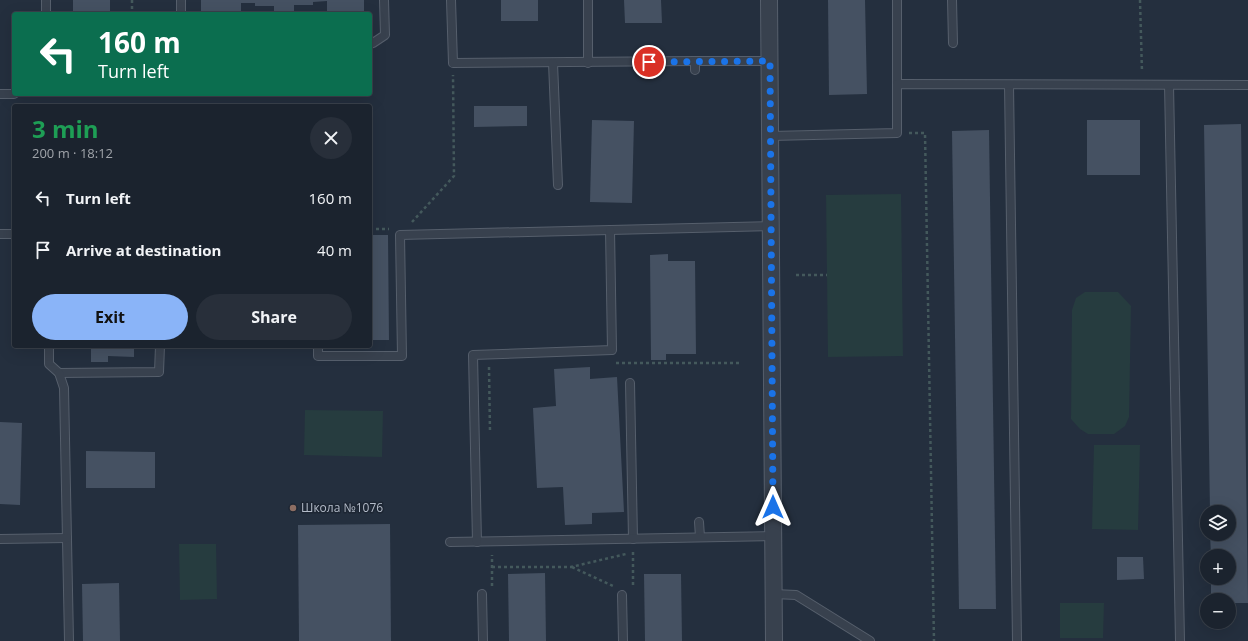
<!DOCTYPE html>
<meta charset="utf-8">
<style>
:root{--surface:#1b232e;--page:#282f3a;--text:#f1f3f6;--muted:#a0a4aa;--line:#39404a;--accent:#8ab4f8}
body{margin:0;font-family:"Open Sans",sans-serif;background:var(--page);color:var(--text);height:100vh;display:flex;flex-direction:column;font-size:15px;white-space:nowrap}
*{box-sizing:border-box;margin:0}
p{font-size:13px;color:var(--muted)}
.icon{flex:none;width:22px;height:22px;fill:none;stroke:currentColor;stroke-width:2;stroke-linecap:round;stroke-linejoin:round}
.map{position:relative;flex:1;overflow:hidden}
.drawer{position:absolute;left:12px;top:104px;width:360px;height:244px;display:flex;flex-direction:column;background:var(--surface);border-radius:4px;box-shadow:0 4px 16px #0002,0 0 0 1px var(--line)}
.drawer>*{flex:none}
.banner{position:absolute;left:12px;top:12px;width:360px;height:84px;border-radius:4px;box-shadow:0 4px 16px #0002,0 0 0 1px var(--line);background:#0b6e4f;color:#fff;overflow:hidden}
.fabs{position:absolute;left:1200px;top:505px;display:grid;gap:8px}
.fabs a{display:grid;place-items:center;width:36px;height:36px;border-radius:50%;background:var(--surface);box-shadow:0 4px 16px #0002,0 0 0 1px var(--line);font-size:20px}
.pin{position:absolute;display:grid;place-items:center;width:34px;height:34px;color:#fff;margin:-17px;border:2px solid #fff;border-radius:50%;box-shadow:0 1px 4px #0007}
.me{position:absolute;width:44px;margin:-22px;rotate:0deg;stroke-linejoin:round;filter:drop-shadow(0 0 3px #0008)}
.turn{display:flex;align-items:center;gap:14px;height:84px;padding:0 20px;font-size:18px}
.turn .icon{width:52px;height:52px;stroke-width:2.5}
.turn b{display:block;font-size:28px;line-height:34px}
.round{display:grid;place-items:center;flex:none;width:42px;height:42px;border-radius:21px;background:var(--page)}
.overview{display:flex;align-items:center;justify-content:space-between;height:68px;padding:0 20px}
h1{font-size:24px;font-weight:700;line-height:30px;color:#1e9e55}
.button{display:flex;gap:8px;margin-top:auto;padding:8px 20px}
.button a{flex:1;height:46px;border-radius:24px;background:var(--accent);color:#111;font-size:16px;font-weight:700;line-height:46px;text-align:center}
.button a+a{background:var(--page);color:var(--text)}
ul{padding:0;list-style:none}
li{display:flex;align-items:center;gap:12px;height:52px;padding:0 20px}
li div{flex:1}
li b{display:block;font-size:15px}
li em{font-style:normal}
.map>svg:first-child{display:block}
.green{fill:#263c3f}
.building{fill:#455162}
.lines{fill:none;stroke-linecap:round;stroke-linejoin:round}
.lane-casing{stroke:#565f6c;stroke-width:10}
.street-casing{stroke:#565f6c;stroke-width:18}
.path{stroke:#44595c;stroke-width:2.5;stroke-dasharray:3 3;stroke-linecap:butt}
.lane{stroke:#38414e;stroke-width:8}
.street{stroke:#38414e;stroke-width:16}
.route{stroke:#1a73e8;stroke-width:7;stroke-dasharray:0 12.6}
.education-dot{fill:#8d6e63;stroke:#1d2633;stroke-width:1.5}
.labels{text-anchor:middle;stroke-width:3;stroke-linejoin:round;paint-order:stroke}
.poi-label{font-size:12px;fill:#b4bcc9;stroke:#1d2633;text-anchor:start}
</style>
<div class="map">
<svg width="1248" height="641" viewBox="0 0 1248 641">
<rect width="100%" height="100%" fill="#242f3e"/>
<g class="green">
<polygon points="901,194 903,356 828,357 826,195"/>
<polygon points="1085,292 1118,292 1131,306 1129,417 1125,426 1114,434 1088,434 1080,429 1071,419 1072,310 1076,298"/>
<polygon points="305,410 383,411 382,457 304,455"/>
<polygon points="1094,445 1140,445 1138,530 1092,529"/>
<polygon points="179,544 216,544 217,599 180,600"/>
<polygon points="1060,603 1104,603 1103,638 1060,638"/>
</g>
<g class="building">
<rect x="73" y="0" width="37" height="14"/>
<polygon points="201,0 364,0 364,14 327,14 327,1 313,2 313,5 294,5 294,13 274,14 274,6 255,6 255,3 241,3 241,14 201,14"/>
<rect x="501" y="0" width="37" height="21"/>
<polygon points="624,0 661,0 662,23 625,23"/>
<polygon points="828,0 865,0 867,94 829,95"/>
<polygon points="474,106 527,106 527,126 474,127"/>
<polygon points="592,120 634,121 632,203 590,202"/>
<rect x="1087" y="120" width="53" height="55"/>
<polygon points="1241,124 1248,603 1229,603 1229,600 1211,600 1211,578 1229,578 1229,556 1211,556 1210,534 1229,534 1229,512 1210,512 1204,125"/>
<polygon points="989,130 996,609 959,609 952,131"/>
<polygon points="371,235 388,235 389,340 373,340 372,335 370,335 370,242 371,242"/>
<polygon points="668,254 668,261 695,261 696,354 666,354 666,360 651,360 650,255"/>
<polygon points="91,346 134,346 134,357 108,356 108,362 91,362"/>
<polygon points="590,367 590,379 617,377 624,512 592,513 592,524 565,525 563,487 537,488 533,408 556,406 554,369"/>
<polygon points="0,422 22,423 20,505 0,504"/>
<polygon points="86,451 155,452 155,488 86,488"/>
<polygon points="390,524 391,641 299,641 298,525"/>
<polygon points="1117,557 1143,557 1144,579 1117,580"/>
<polygon points="545,573 546,641 509,641 508,574"/>
<polygon points="644,574 681,574 682,641 645,641"/>
<polygon points="119,583 120,641 83,641 82,584"/>
</g>
<g class="lines">
<g class="lane-casing">
<g id="lane">
<polyline points="46,0 46,14"/>
<polyline points="181,0 181,14"/>
<polyline points="451,0 453,63 695,61"/>
<polyline points="588,0 588,63"/>
<polyline points="897,0 897,84"/>
<polyline points="952,0 953,43"/>
<polyline points="370,44 373,43 385,35 384,0"/>
<polyline points="553,63 558,185"/>
<polyline points="695,70 695,61 770,61"/>
<polyline points="1009,85 1017,641"/>
<polyline points="1169,85 1180,641"/>
<polyline points="0,94 14,94"/>
<polyline points="771,136 897,133 897,84 1248,85"/>
<polyline points="0,234 14,234"/>
<polyline points="49,346 49,364 59,373 159,372 160,346"/>
<polyline points="318,346 318,356 402,356 400,235 771,226"/>
<polyline points="59,373 64,388 69,641"/>
<polyline points="630,383 633,539"/>
<polyline points="699,522 700,537"/>
<polyline points="0,539 67,538"/>
<polyline points="450,542 773,536"/>
<polyline points="477,542 473,355 612,350 610,230"/>
<polyline points="482,594 483,641"/>
<polyline points="774,594 796,595 870,641"/>
<polyline points="622,595 623,641"/>
</g>
</g>
<g class="street-casing">
<polyline id="street" points="769,0 774,641"/>
</g>
<g class="path">
<polyline points="132,0 132,14"/>
<polyline points="1140,0 1142,72"/>
<polyline points="909,133 925,133 934,641"/>
<polyline points="412,222 454,176 453,75"/>
<polyline points="370,229 389,229"/>
<polyline points="796,275 827,275"/>
<polyline points="616,363 742,363"/>
<polyline points="489,367 490,432"/>
<polyline points="633,552 633,587"/>
<polyline points="492,567 571,567 626,554"/>
<polyline points="572,567 613,586"/>
<polyline points="492,586 492,555"/>
</g>
<use href="#lane" class="lane"/>
<use href="#street" class="street"/>
</g>
<g class="lines">
<polyline class="route" points="649,62 770,61 773,507"/>
</g>
<circle class="education-dot" cx="293" cy="508" r="4"/>
<g class="labels">
<g class="poi-label">
<text x="301" y="512">Школа №1076</text>
</g>
</g>
</svg>
<div class="fabs">
<a><svg class="icon" aria-label="layers" viewBox="0 0 24 24"><path d="M12 4l9 5-9 5-9-5zM3 14l9 5 9-5"/></svg></a>
<a>+</a>
<a>−</a>
</div>
<div class="pin" style="left:649px;top:62px;background:#d93025"><svg class="icon" aria-label="arrive" viewBox="0 0 24 24"><path d="M6 21V4h12l-3 4 3 4H6"/></svg></div>
<svg class="me" style="left:773px;top:507px" viewBox="-20 -20 40 40"><path d="M0-17L14 15 0 8-14 15z" fill="#1a73e8" stroke="#fff" stroke-width="4"/></svg>
<div class="banner">
<div class="turn"><svg class="icon" aria-label="left" viewBox="0 0 24 24"><path d="M17 20v-9H6M10 6l-5 5 5 5"/></svg><div><b>160 m</b>Turn left</div></div>
</div>
<section class="drawer">
<div class="overview"><div><h1>3 min</h1><p>200 m · 18:12</p></div><a class="round"><svg class="icon" aria-label="close" viewBox="0 0 24 24"><path d="M6 6l12 12M18 6L6 18"/></svg></a></div>
<ul>
<li><svg class="icon" aria-label="left" viewBox="0 0 24 24"><path d="M17 20v-9H6M10 6l-5 5 5 5"/></svg><div><b>Turn left</b></div><em>160 m</em></li>
<li><svg class="icon" aria-label="arrive" viewBox="0 0 24 24"><path d="M6 21V4h12l-3 4 3 4H6"/></svg><div><b>Arrive at destination</b></div><em>40 m</em></li>
</ul>
<div class="button"><a>Exit</a><a>Share</a></div>
</section>
</div>
